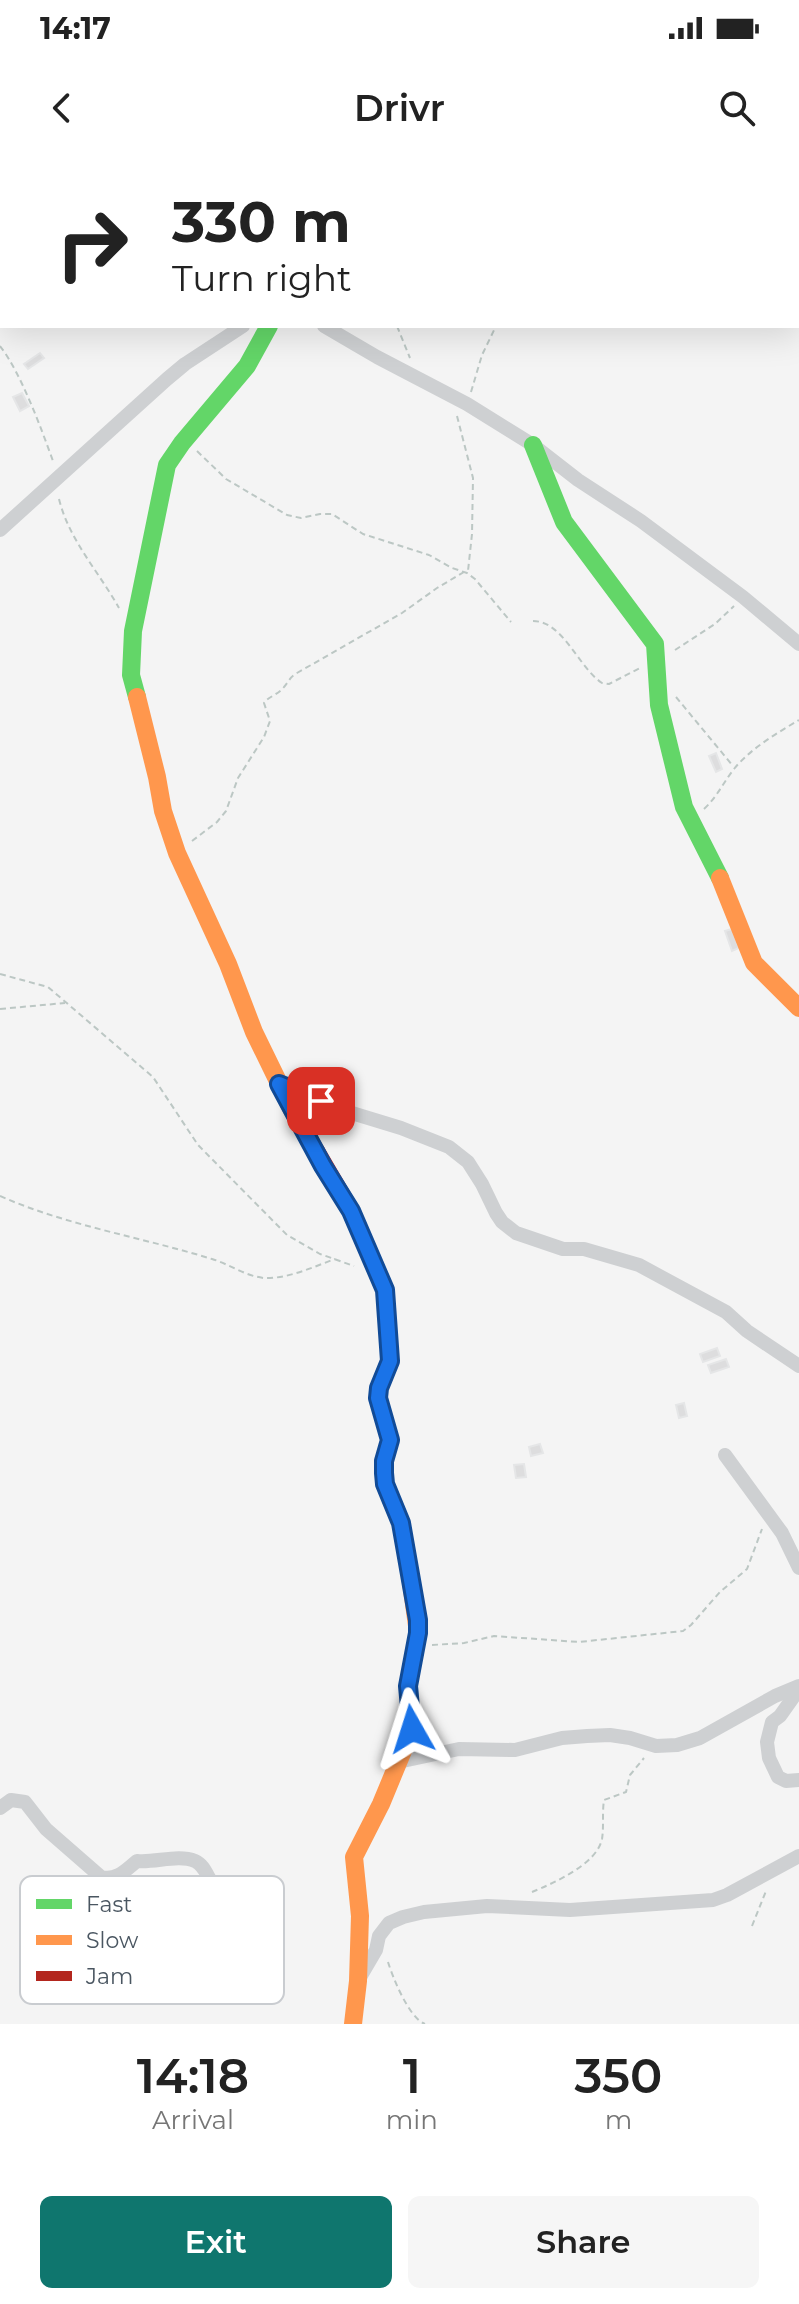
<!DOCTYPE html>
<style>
:root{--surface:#fff;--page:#f6f6f6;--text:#222;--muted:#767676;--accent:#0f766e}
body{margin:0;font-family:Montserrat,sans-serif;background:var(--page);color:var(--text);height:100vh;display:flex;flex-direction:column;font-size:30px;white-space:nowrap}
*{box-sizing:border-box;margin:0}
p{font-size:26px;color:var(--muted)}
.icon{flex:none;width:44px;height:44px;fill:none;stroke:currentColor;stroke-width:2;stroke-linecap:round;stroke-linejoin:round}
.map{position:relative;height:1864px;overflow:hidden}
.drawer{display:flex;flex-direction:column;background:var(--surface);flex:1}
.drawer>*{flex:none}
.guide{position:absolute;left:0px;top:0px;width:800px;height:168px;box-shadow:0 8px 32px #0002;background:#fff;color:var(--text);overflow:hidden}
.pin{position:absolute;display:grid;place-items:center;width:68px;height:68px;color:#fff;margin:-34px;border-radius:16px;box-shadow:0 4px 12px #0006}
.me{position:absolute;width:88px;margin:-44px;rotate:354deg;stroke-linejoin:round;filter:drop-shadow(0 0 6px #0008)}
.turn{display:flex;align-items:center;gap:28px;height:168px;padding:0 40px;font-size:36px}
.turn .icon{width:104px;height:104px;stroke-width:2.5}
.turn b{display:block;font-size:56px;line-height:68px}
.eta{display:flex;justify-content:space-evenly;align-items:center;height:136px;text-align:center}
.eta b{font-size:48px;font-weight:600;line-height:56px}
.cta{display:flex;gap:16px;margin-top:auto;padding:16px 40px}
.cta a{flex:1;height:92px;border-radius:12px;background:var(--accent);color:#fff;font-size:32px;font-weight:600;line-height:92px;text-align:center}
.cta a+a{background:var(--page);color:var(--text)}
.status{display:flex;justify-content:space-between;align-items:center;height:56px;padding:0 40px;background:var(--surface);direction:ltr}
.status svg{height:22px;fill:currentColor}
header{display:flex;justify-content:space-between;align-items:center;height:104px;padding:0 40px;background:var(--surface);font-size:36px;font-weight:600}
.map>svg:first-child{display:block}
.building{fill:#ddddde;stroke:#e5e6e7;stroke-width:2}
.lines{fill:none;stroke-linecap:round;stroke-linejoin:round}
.path{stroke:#bcc7c4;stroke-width:2;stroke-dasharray:6 4;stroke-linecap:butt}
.street{stroke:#ced0d2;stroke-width:14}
.fast{stroke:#63d668;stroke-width:18}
.slow{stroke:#ff974d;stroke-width:18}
.jam{stroke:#b3261e;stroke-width:18}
.route-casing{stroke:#114b97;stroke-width:20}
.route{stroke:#1a73e8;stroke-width:14}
.key{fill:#fff;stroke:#c9ccd0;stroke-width:2}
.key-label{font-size:22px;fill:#4a5661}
</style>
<div class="status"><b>14:17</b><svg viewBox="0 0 49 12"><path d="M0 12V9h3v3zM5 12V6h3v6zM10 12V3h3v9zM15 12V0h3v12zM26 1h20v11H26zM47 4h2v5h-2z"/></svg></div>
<header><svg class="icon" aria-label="back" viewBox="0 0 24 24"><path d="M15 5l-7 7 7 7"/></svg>Drivr<svg class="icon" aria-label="search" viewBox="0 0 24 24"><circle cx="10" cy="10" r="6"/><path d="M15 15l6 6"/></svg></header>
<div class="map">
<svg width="799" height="1864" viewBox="0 0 799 1864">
<rect width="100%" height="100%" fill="#f4f4f4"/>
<g class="building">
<polygon points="40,193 44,198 28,209 24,204"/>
<polygon points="22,233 29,246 20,251 13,237"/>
<polygon points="716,593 722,609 716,612 709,596"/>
<polygon points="732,769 739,788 732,791 725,771"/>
<polygon points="717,1188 720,1196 703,1202 700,1194"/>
<polygon points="726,1199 729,1207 711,1213 708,1205"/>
<polygon points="684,1243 687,1256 679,1258 676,1245"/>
<polygon points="540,1284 543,1293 531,1296 529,1287"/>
<polygon points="524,1304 526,1317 516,1318 514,1305"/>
</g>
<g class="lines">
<g class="path">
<polyline points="607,2 610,0"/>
<polyline points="798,57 799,57"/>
<polyline points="0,126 2,123"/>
<polyline points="397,166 410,198"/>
<path d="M0,186c21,27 41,82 53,115"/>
<polyline points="471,232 482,195 496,166"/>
<polyline points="457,256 473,318 472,374 468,411"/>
<polyline points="197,291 226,319 287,355 301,358 320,354 332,354 363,374 429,395 452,408 467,413 475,419 511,462"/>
<path d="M59,339c10,41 40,73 60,109"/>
<path d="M533,461c30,0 45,46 69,62l7,1 31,-16"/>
<polyline points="675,490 715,464 734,446"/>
<polyline points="676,537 733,606"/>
<path d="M704,649c13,-12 19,-26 30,-40 16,-20 43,-36 65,-49"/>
<path d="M192,681l25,-19 9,-11 12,-33 26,-41 6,-16 -6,-18c5,-7 14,-8 20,-16 5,-6 6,-10 13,-14l105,-60 35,-25 27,-16"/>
<polyline points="0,814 48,827 153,917 198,985 287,1075 320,1094 354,1106"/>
<polyline points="0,849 65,843"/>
<path d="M0,1036c68,30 141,41 212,63 17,5 33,17 52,19 24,1 49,-11 71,-19"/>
<polyline points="432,1485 464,1483 494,1476 579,1482 683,1471 691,1465 720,1432 747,1409 762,1369"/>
<path d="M532,1732c22,-9 65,-28 70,-53 2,-12 0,-26 2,-39l22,-8 4,-17 14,-17"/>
<polyline points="752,1766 766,1731"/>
<path d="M388,1802c5,16 21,56 37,62"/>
</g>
<g class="street">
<polyline points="71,0 74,2"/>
<polyline points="349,2 350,0"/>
<polyline points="324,166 377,197 467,244 533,285 578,320 641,361 743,437 799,484"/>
<polyline points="0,370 167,219 185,204 243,166"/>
<polyline points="279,924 342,950 401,968 449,987 468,1002 482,1024 496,1053 502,1062 516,1073 563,1089 584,1089 639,1105 726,1152 747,1171 799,1206"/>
<polyline points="725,1295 782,1373 799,1408"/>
<polyline points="799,1529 780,1556 772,1562 767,1582 769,1598 778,1617 786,1621 799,1620"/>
<polyline points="398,1602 459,1589 515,1590 562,1578 587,1576 610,1575 630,1578 656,1586 677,1585 700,1578 775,1536 799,1526"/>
<path d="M0,1648l11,-8 14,2 21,27 55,48c16,4 26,-8 36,-16 18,2 41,-7 58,0 12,5 13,22 24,30 5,3 12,4 18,6"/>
<polyline points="359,1819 376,1790 379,1776 389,1763 403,1757 424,1752 487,1746 570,1750 713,1740 727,1735 799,1696"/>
</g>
<g class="fast">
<polyline points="533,285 564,362 655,484 659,545 684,647 720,718"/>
<polyline points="137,537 131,515 133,471 167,305 182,283 247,206 269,166"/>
</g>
<g class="slow">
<polyline points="137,537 157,617 163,651 177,693 228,804 254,872 292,950 316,991"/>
<polyline points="720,718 754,803 799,848"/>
<polyline points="353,1864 358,1821 360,1756 354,1697 381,1644 412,1569 408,1526 418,1473 409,1408"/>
</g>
<polyline class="jam" points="316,991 351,1051 385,1130 390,1201 379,1228 378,1238 390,1280 384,1301 384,1313 385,1324 401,1363 409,1408"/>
</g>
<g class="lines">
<g class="route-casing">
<polyline id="route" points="321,941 279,924 323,1006 351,1051 385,1130 390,1201 379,1228 378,1238 390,1280 384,1301 384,1313 385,1324 401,1363 418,1460 418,1473 408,1526 412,1569"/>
</g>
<use href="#route" class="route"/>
</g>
<rect x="20" y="1716" width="264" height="128" rx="12" class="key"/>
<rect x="36" y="1739" width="36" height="10" fill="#63d668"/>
<rect x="36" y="1775" width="36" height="10" fill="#ff974d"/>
<rect x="36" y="1811" width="36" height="10" fill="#b3261e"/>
<g class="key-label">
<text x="86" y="1752">Fast</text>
<text x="86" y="1788">Slow</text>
<text x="86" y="1824">Jam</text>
</g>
</svg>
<div class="pin" style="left:321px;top:941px;background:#d93025"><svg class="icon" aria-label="arrive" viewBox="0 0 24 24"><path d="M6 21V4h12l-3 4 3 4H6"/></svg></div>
<svg class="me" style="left:412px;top:1569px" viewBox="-20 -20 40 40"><path d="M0-17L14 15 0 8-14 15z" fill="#1a73e8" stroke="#fff" stroke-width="4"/></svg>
<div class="guide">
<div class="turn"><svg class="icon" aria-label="right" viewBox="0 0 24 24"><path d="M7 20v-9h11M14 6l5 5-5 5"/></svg><div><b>330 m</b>Turn right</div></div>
</div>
</div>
<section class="drawer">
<div class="eta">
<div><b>14:18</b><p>Arrival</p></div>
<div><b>1</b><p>min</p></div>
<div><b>350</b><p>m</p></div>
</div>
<div class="cta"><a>Exit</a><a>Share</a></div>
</section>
